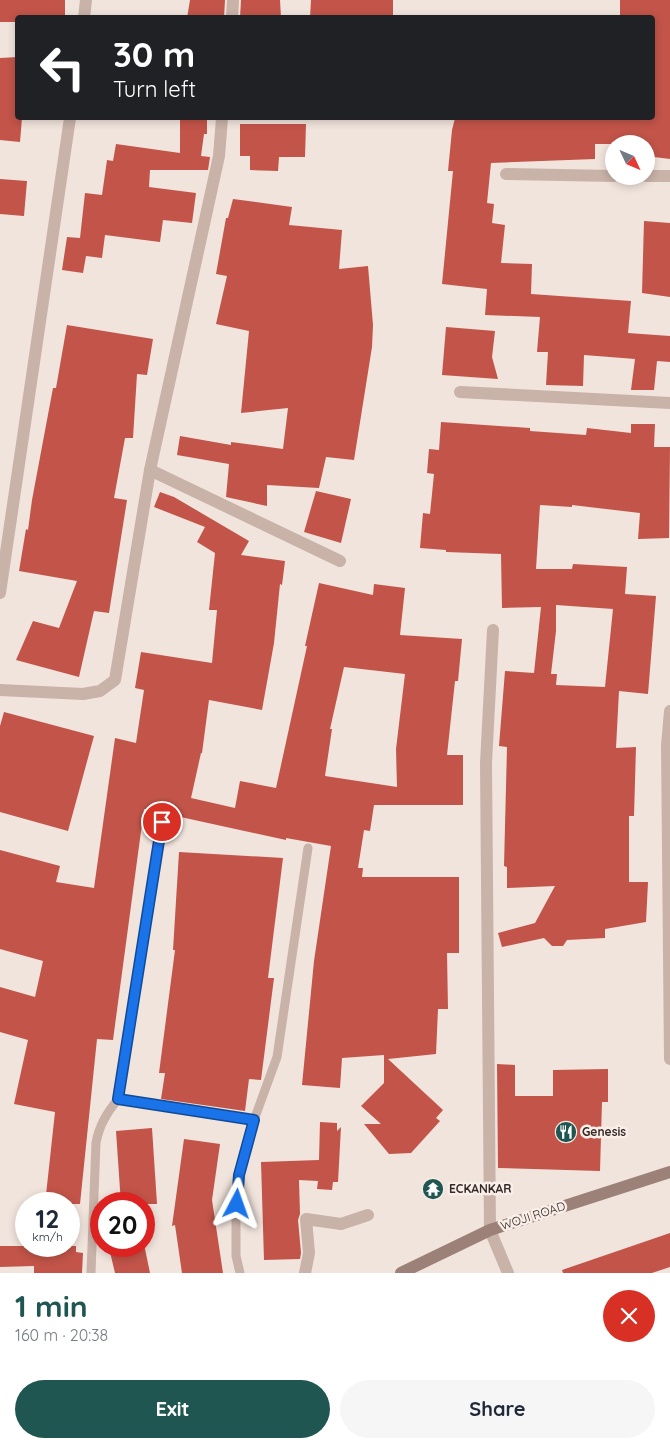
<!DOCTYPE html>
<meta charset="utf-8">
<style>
:root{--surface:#fff;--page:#f6f6f7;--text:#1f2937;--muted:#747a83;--accent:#1f5651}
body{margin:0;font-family:Quicksand,sans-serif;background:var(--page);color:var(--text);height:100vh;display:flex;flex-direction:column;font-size:19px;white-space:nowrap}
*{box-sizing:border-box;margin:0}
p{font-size:16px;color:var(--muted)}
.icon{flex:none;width:28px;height:28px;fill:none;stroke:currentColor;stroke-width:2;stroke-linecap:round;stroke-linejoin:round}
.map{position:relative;height:1273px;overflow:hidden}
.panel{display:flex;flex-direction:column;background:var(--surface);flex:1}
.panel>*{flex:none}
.top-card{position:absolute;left:15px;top:15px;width:640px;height:105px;border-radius:5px;box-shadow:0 2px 8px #0003;background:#202124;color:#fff;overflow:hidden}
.needle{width:32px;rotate:134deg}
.buttons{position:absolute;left:605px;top:135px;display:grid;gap:10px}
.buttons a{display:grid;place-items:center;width:50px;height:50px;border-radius:50%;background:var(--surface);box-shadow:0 2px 8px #0003;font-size:25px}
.speed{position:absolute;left:15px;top:1192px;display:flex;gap:10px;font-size:25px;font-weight:700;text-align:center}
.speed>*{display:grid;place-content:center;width:65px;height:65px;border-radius:50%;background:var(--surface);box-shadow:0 2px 8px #0003;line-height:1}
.speed small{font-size:12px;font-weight:400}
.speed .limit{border:8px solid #d22;background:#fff;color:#111}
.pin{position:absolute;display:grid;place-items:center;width:42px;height:42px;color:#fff;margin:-21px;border:2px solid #fff;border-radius:50%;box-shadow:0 1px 5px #0007}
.me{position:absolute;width:55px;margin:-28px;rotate:4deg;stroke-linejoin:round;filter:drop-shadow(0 0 4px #0008)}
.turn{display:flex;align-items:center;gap:18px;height:105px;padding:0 15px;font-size:22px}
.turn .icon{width:65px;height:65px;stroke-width:2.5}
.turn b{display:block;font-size:35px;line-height:42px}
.round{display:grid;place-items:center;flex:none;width:52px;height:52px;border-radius:26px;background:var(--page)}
.summary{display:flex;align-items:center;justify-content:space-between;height:85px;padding:0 15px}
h1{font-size:30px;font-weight:800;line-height:38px;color:var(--accent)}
.button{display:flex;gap:10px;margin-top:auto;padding:10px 15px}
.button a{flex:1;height:58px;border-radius:30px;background:var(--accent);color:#fff;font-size:20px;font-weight:800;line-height:58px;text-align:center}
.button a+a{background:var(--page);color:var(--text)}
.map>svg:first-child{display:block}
.building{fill:#c25449;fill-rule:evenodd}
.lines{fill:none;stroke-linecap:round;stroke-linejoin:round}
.service{stroke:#c9b2a8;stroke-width:9}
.minor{stroke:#c9b2a8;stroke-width:12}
.secondary{stroke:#9c8179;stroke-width:12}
.route-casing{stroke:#114b97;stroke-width:12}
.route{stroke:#1a73e8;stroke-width:9}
.labels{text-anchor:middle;stroke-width:5;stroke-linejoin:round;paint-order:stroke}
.poi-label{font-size:12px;font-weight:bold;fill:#362a28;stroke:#f9efe8;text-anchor:start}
.street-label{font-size:12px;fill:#362a28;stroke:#f9efe8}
</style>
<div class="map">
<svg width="670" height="1273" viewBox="0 0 670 1273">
<rect width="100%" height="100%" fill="#f1e4dc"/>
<g class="building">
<polygon points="0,0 65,0 65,18 18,18 18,22 0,22"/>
<polygon points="190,0 225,0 224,18 187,18"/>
<polygon points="241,0 280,0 281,18 240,18"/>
<polygon points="311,0 393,0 393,18 310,18"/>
<polygon points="620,0 670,0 670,159 646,156 646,144 595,144 595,159 491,163 487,203 494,204 492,223 505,225 501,263 532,264 531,294 631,301 628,333 670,336 670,362 657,361 654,390 631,390 635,359 584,355 583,386 546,385 548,352 537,352 540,317 485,315 487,289 442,284 453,171 448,171 452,130 455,118 652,118 652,18 620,18"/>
<polygon points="18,57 18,118 22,118 20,142 0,140 0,58"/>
<polygon points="180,118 207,118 207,134 204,134 201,156 210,157 208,170 150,170 149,187 196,193 192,223 163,220 160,242 105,235 102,258 86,256 83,273 62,270 67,237 80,238 85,193 102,195 107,160 113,161 116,144 180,153"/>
<polygon points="240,124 306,124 305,157 279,157 278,171 250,170 250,156 240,156"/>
<polygon points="0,179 27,181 24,216 0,214"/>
<polygon points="233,199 292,207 289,225 342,230 339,269 368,266 373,325 372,347 354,460 326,457 319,488 267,485 267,506 226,497 229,464 177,455 180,436 231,445 231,442 283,449 288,408 241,413 249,331 216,324 227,276 216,274 226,218 228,218"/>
<polygon points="644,221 670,223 670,297 642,293"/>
<polygon points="67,325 153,339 147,375 137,374 133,438 125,438 114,498 127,500 109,613 94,611 79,677 16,660 33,621 59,628 77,581 19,571 26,529 28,530 32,500 53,388 56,388"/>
<polygon points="446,327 495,331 492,357 498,379 442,375"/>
<path d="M441,422l89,6v3l56,4 1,-7 44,5v-9h24l-1,23h16l-1,91 -31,1 2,-26 -68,-8v2l-32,-2 -4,64h36l1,-5 54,3 -2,27 31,2 -8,98 -29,-3 -3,57 20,-1 -2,69h-5v66h19l-2,40 -41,7v9l-38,2 -4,6h-11l-8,-8 -42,9 -4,-14 37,-10 20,-37 -48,2v-21l-3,-1 3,-119 -8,-1 6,-75 29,2 7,-66 -39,1 -1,-54 -55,-2v-2l-26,-2 3,-35 7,1 4,-40 -7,-1 2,-24 10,1zM556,605l57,4 -8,78 -49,-2 1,-11h-6l5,-43z"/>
<polygon points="316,491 351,499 341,543 304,532"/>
<path d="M160,492l14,5 75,44 -8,14 44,6 -3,24 -2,-1 -6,59 -12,67 -53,-10 -7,53h-1l-10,45 44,10 5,-27 36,7 31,-142h-2l14,-63 54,12 1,-11 31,4 -5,47 62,4 -4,42h-3l-8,74h16v50h-89l-4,26 -6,-1 -6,38h5l-1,9h97v76h-12l1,56h-10l-2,45 -48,5 55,51 -7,8 4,3 -29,32 -22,1 -25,-30h17l-20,-18 23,-23v-28l-42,3 -2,30 -38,-3 12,-124 17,-115 -45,-8v2l-142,-31 -31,231 -16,-1 -17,165h-35l10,-92 -41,-8 14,-64 -28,-8v-45l35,10 8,-36 -43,-12v-99l60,16 -4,16 38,6 21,-150 21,5 8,-53 -9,-2 6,-36 71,11 5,-53h-8l6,-57 -18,-11 8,-15 -51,-20zM344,667l61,7 -9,75 1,38 -72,-11 7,-47h-2z"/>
<polygon points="4,712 94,736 68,831 0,812 0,726"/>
<polygon points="179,852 283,858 268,978 274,978 261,1080 249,1079 245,1111 161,1099 165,1073 159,1073 175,950 173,950"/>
<polygon points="497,1064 515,1065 515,1096 553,1096 553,1070 608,1069 608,1102 602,1102 600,1171 498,1168"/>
<polygon points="320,1122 337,1123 337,1131 341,1127 338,1182 333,1182 332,1190 317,1189 318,1181 299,1180 300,1214 298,1220 301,1253 300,1259 264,1260 261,1162 319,1160"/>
<polygon points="152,1128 157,1204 121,1204 116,1131"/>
<polygon points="184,1139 220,1144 212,1200 223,1273 182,1273 175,1225 172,1226"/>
<polygon points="670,1233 670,1267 652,1273 563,1273 562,1270"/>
<polygon points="144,1244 150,1273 115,1273 110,1252 136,1246 144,1246"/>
<polygon points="0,1246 76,1246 76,1252 83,1253 82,1273 34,1273 34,1266 0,1267"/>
</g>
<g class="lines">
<g class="service">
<polyline points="118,1099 254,1120"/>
<path d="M91,1273l5,-130c3,-18 11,-30 22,-44l44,-277"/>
<polyline points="240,1273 236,1256 236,1218 239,1175 254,1120 277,1057 308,848"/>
</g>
<g class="minor">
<polyline points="84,18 86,0"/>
<polyline points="232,18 233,0"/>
<polyline points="506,174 614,176"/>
<polyline points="646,176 670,176"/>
<polyline points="460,392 670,403"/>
<polyline points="150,470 340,561"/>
<polyline points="0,593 70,118"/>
<polyline points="493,630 486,763 490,1230 508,1273"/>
<polyline points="0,690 83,694 100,691 115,680 150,470 219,156 222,118"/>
<polyline points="670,711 667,745 670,1059"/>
<polyline points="305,1273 309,1253 306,1219 341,1224 368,1215"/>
</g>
<polyline class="secondary" points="401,1273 490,1230 670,1172"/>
</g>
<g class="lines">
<g class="route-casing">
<polyline id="route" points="162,822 118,1099 254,1120 239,1175 237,1204"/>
</g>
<use href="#route" class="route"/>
</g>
<defs>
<g id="restaurant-disc" transform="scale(1.125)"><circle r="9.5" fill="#1f5651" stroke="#f9efe8"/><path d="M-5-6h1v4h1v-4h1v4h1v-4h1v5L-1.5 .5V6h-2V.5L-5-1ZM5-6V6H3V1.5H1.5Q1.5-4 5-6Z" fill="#fff"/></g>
<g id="temple-disc" transform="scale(1.125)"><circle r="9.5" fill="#1f5651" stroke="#f9efe8"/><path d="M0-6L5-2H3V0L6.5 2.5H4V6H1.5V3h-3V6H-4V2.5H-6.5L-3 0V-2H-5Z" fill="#fff"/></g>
</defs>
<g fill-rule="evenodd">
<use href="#restaurant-disc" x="566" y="1132"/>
<use href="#temple-disc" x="433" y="1189"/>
</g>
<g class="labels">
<g class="poi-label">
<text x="582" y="1136">Genesis</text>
<text x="449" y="1193">ECKANKAR</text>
</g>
<g class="street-label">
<text transform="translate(533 1216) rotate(-18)" y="4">WOJI ROAD</text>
</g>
</g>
</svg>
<div class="buttons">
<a><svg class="needle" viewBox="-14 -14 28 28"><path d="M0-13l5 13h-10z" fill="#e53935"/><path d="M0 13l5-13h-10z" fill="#747a83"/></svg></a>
</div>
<div class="speed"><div>12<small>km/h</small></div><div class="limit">20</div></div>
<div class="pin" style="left:162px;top:822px;background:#d93025"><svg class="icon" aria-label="arrive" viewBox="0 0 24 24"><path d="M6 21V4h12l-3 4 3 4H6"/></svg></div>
<svg class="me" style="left:237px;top:1204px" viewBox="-20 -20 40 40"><path d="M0-17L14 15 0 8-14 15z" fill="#1a73e8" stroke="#fff" stroke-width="4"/></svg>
<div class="top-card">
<div class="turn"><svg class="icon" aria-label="left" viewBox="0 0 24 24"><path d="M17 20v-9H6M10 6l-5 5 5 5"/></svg><div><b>30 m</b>Turn left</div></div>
</div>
</div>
<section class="panel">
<div class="summary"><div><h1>1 min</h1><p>160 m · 20:38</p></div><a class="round" style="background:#d93025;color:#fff"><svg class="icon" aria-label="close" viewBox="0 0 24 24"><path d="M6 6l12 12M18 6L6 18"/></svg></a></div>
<div class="button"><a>Exit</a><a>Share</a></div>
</section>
